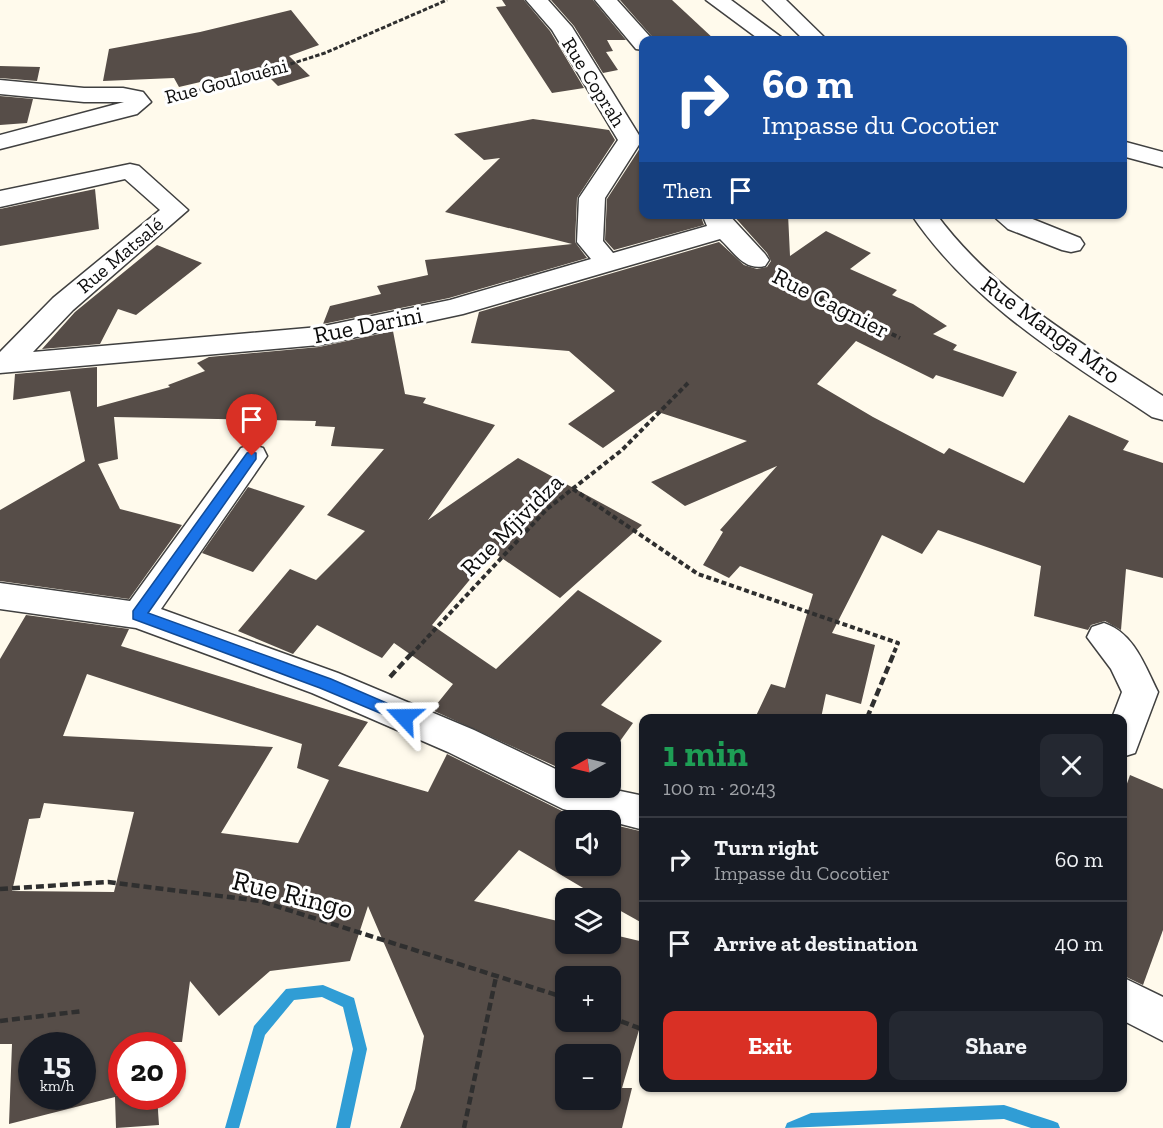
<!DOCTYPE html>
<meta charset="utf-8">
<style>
:root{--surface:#171b24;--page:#242831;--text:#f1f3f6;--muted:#9ea1a6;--line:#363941;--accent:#d93025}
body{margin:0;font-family:"Zilla Slab",serif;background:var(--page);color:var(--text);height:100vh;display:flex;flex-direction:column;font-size:22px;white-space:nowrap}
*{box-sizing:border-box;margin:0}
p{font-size:20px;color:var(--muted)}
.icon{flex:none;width:33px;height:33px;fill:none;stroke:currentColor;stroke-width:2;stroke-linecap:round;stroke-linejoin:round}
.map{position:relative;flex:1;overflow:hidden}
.details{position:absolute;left:639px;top:714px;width:488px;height:378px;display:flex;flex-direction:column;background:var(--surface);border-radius:12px;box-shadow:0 2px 4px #0004}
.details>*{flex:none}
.top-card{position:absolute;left:639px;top:36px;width:488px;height:183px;border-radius:12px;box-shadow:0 2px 4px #0004;background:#1a4fa0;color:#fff;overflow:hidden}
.needle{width:39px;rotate:262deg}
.buttons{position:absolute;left:555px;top:732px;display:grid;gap:12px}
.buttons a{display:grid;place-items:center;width:66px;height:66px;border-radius:12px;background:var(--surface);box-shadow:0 2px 4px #0004;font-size:30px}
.speed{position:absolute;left:18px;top:1032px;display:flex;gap:12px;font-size:30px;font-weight:700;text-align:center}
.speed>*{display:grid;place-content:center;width:78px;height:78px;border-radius:50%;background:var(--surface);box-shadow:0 2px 4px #0004;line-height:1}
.speed small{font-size:15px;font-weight:400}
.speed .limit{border:9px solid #d22;background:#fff;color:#111}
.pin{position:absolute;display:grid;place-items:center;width:51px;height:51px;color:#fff;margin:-62px -26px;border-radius:50% 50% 50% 0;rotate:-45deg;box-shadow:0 0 6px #0007}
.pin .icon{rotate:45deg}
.me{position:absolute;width:66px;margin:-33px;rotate:293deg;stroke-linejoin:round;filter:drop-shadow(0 0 4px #0008)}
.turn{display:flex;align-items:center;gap:21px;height:126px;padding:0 24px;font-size:27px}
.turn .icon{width:78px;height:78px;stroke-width:2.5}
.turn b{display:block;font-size:42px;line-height:51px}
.then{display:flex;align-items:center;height:57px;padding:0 24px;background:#0003;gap:12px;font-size:22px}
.round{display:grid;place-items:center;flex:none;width:63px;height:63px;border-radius:12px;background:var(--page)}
.head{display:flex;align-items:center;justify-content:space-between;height:102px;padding:0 24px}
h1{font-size:36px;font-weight:700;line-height:45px;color:#1e9e55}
.button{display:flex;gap:12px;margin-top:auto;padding:12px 24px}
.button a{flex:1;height:69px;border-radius:12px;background:var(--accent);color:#fff;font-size:24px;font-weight:700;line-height:69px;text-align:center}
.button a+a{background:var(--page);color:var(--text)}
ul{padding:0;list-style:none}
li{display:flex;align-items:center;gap:18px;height:84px;padding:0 24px;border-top:2px solid var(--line)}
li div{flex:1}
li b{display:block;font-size:22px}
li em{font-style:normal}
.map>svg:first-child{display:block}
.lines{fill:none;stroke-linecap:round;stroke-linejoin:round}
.stream{fill:#309dd5;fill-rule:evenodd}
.building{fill:#564d48;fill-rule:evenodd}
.minor-casing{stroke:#404040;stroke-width:3}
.path-far2{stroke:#2f2f2f;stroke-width:3;stroke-dasharray:4.5 2;stroke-linecap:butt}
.path-far1{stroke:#2f2f2f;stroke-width:4;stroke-dasharray:5 3;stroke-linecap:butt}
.path{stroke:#2f2f2f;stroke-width:4.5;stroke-dasharray:8 4;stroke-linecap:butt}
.minor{fill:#fff;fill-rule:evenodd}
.route{fill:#1a73e8;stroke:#114b97;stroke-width:1.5}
.labels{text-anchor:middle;stroke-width:6;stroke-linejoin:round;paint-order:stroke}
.far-street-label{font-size:20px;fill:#0d0d0d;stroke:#fff}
.street-label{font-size:24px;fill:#0d0d0d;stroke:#fff}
.near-street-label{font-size:28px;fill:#0d0d0d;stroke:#fff}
</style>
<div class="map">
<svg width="1163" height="1128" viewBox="0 0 1163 1128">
<rect width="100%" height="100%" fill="#fffaec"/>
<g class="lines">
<g class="stream">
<polygon points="323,985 354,998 367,1049 350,1128 336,1128 353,1049 343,1007 322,997 294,1000 265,1035 239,1128 225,1128 254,1026 286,989"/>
<polygon points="1004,1105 1053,1121 1058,1123 1060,1128 1031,1128 1004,1119 785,1128 787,1123 811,1113"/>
</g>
</g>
<g class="building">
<polygon points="502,0 524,0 550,31 584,88 552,93 496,7 506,6"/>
<polygon points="551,0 593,0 626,40 607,40 613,51 606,52 618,70 603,73 574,26"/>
<polygon points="620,0 672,0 715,40 655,40"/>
<polygon points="291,10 319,45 289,56 310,76 278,86 260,68 179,87 174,78 103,81 109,49 200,32"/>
<polygon points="0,66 40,67 37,81 0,78"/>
<polygon points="0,96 33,99 27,123 0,125"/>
<polygon points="533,119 609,130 615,140 577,198 575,242 587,258 449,298 323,324 330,306 381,294 377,286 428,275 425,260 572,244 445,212 500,158 484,160 454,134"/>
<polygon points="644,142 644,214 700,214 704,225 614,250 605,240 607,199"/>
<polygon points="95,189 99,229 0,246 0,209"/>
<polygon points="732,214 788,214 790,256 826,231 871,253 850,269 897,290 892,295 913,304 947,326 933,334 957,345 953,350 1017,372 1003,397 936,375 933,379 856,341 817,384 873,417 944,454 949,448 1024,483 1069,415 1129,441 1123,450 1163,463 1163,578 1126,569 1121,630 1105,621 1091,625 1088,630 1034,616 1041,566 938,530 922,554 882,535 832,633 875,645 861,704 826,694 821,718 755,718 771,684 785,688 813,594 740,566 729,578 703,565 723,532 720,530 777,466 685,506 651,482 747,441 655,411 603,448 568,424 615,391 569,351 471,343 479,312 719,242 744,265 757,269 767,267 771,261 767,253"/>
<polygon points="157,245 202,263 136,315 118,309 100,344 42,349 75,312"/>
<polygon points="393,331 405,394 426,398 423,403 495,425 428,520 518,458 642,525 560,598 493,552 432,625 496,669 578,590 662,641 601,705 633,723 610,755 610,742 566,742 566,771 432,710 453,684 394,643 382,658 317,625 293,654 238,631 290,569 316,580 365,531 327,515 384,449 331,446 335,427 315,426 316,421 114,417 118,459 98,464 120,509 182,525 129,599 0,581 0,510 85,461 70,391 13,400 15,374 97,367 97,407 170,387 168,385 205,371 197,363 209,357 319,347"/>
<polygon points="248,487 305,506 253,572 202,553"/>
<path d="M26,615l103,14 -8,17 247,76 -30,44 90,26 19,-38 115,57 36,9h-32v46h44v-42l34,8v92l-34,-19v-7h-10l-81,-48 -45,51 92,22v21h44v-10l34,8v71l-22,75h10l-10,40h-222l15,-39 9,-53 -56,-130 -18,55 -80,10 -51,45 -29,-35 -8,61h-43l-1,4h-16v49l-7,1h42l2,29 -43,3 -1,-31 -106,27 3,-80h-12v-385zM87,674l215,70 -5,24 32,12 -31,63 -77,-10 52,-86 -210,-11zM44,803l90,9 -20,80 -102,-1 17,-72 11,-1zM566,976h44v46h-44zM32,1046h50v50h-50zM566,1054h44v46h-44z"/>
<polygon points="1130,775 1163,789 1163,930 1143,985 1122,975 1122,798"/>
</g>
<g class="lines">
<g class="minor-casing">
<g id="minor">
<path d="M526,0h22l24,27 70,113 -37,58 -2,43 10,12 94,-27 -5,-12h26l37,40 4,6 -4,6c-21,5 -31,-14 -45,-27l-257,75 -144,31 -319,28v-21l53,-54 107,-88 -35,-31 -125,28v-16l130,-27 9,2 49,44 -115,100 -40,42 286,-25 131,-27 141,-41 -14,-17 2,-44 39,-58 -66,-110z"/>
<polygon points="595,0 617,0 653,40 644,40 644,50 636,49"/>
<polygon points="706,0 731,0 785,40 760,40"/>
<polygon points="763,0 786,0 827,40 804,40"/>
<polygon points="0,80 84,88 123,88 143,92 151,102 137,114 0,149 0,135 124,102 84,102 0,94"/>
<polygon points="1122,141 1163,152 1163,167 1122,156"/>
<path d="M911,214h25c59,80 146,129 227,182v24l-11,-3c-88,-59 -180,-113 -241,-203z"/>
<polygon points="991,214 1020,214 1080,238 1084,244 1080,250 1071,252 1062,250 1008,229"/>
<polygon points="252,445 263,448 267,456 161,609 338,673 474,730 566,774 566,788 606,788 644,796 644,830 563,809 448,752 312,693 136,628 0,609 0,583 130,601 241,448"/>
<path d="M1104,623c30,10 41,43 54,69l-23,61 -13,4v-39h-10l10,-26 -11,-23 -24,-32 5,-10z"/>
<polygon points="1122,977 1163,997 1163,1041 1122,1020"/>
</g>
</g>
<g class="path-far2">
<polyline points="165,98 234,82 325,53 447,0"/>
<polyline points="777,278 793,287"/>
</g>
<g class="path-far1">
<polyline points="791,285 900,338"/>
<polyline points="573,489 698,574 898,643 893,655"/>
<polyline points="411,655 547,509 622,450 689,382"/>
</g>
<g class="path">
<polyline points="390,677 412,653"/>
<polyline points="867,718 894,653"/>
<polyline points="0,889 108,882 260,901 566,998"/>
<polyline points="610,1017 644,1030"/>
<polyline points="0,1021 83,1011"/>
<polyline points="464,1128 496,977"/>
</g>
<use href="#minor" class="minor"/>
</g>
<polygon class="route" points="252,452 256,453 256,459 148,613 331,679 410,713 412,717 410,721 399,721 320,688 133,619 133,611 247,453"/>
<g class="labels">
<g class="far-street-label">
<text transform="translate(226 81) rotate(-15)" y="7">Rue Goulouéni</text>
<text transform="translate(594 82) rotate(58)" y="7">Rue Coprah</text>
<text transform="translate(120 255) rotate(-40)" y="7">Rue Matsalé</text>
</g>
<g class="street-label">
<text transform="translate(831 303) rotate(27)" y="8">Rue Cagnier</text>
<text transform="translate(368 325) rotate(-11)" y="8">Rue Darini</text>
<text transform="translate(1051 330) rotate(36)" y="8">Rue Manga Mro</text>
<text transform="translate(512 525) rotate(-45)" y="8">Rue Mjividza</text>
</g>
<g class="near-street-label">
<text transform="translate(293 894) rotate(14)" y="10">Rue Ringo</text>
</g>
</g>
</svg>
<div class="buttons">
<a><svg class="needle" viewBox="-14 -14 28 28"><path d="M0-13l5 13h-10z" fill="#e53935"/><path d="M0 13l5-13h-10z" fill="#9ea1a6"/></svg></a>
<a><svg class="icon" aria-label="sound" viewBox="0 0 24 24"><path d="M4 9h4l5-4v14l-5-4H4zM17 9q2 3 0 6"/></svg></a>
<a><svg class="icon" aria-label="layers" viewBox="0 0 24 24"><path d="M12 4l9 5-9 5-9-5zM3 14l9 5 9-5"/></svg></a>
<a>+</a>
<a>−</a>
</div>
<div class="speed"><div>15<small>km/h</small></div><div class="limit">20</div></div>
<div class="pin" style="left:252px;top:456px;background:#d93025"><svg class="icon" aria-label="arrive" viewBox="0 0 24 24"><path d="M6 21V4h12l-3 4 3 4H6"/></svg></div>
<svg class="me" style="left:404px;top:717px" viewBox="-20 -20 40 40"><path d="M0-17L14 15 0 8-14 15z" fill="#1a73e8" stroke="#fff" stroke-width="4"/></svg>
<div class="top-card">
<div class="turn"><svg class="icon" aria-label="right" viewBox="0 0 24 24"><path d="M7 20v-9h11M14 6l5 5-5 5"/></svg><div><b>60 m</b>Impasse du Cocotier</div></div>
<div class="then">Then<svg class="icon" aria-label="arrive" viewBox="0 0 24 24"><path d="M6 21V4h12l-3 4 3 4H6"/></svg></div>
</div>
<section class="details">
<div class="head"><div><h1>1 min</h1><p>100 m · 20:43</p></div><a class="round"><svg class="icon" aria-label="close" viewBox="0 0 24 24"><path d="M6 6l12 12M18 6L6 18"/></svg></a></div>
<ul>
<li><svg class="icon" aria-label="right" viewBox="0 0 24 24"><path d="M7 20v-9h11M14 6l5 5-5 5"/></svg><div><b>Turn right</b><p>Impasse du Cocotier</p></div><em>60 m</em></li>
<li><svg class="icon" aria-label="arrive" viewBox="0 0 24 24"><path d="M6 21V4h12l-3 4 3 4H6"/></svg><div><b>Arrive at destination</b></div><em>40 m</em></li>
</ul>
<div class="button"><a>Exit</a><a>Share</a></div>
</section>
</div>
